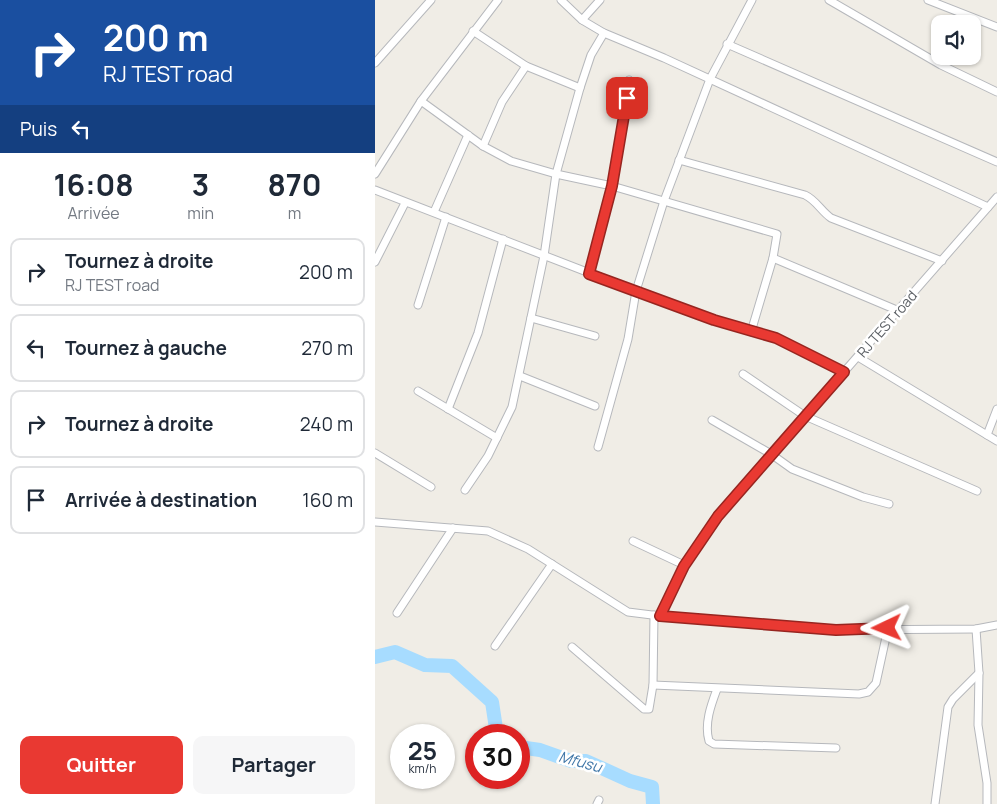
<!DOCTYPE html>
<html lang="fr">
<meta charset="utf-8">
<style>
:root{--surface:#fff;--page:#f6f6f7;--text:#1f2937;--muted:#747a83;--line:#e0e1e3;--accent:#e93932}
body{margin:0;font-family:Manrope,sans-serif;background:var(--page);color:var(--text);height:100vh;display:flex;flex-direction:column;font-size:19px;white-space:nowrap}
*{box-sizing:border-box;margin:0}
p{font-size:16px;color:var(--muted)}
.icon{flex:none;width:28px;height:28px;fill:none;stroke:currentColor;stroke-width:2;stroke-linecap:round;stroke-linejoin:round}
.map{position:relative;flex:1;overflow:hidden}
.details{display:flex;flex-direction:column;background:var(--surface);width:375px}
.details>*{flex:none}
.top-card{background:#1a4fa0;color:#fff;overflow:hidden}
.tools{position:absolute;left:556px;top:15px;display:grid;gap:10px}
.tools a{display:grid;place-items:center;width:50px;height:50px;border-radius:10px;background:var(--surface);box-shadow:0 1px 4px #0004;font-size:25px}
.speed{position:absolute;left:15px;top:724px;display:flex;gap:10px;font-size:25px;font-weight:700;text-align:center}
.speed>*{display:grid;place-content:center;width:65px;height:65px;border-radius:50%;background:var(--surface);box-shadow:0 1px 4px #0004;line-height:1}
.speed small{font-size:12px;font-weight:400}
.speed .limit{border:8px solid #d22;background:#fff;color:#111}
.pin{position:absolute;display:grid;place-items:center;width:42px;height:42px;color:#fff;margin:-21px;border-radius:10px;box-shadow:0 2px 8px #0006}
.me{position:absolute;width:55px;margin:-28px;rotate:268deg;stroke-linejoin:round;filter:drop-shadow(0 0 4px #0008)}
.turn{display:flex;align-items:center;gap:18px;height:105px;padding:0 20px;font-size:22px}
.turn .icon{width:65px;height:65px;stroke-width:2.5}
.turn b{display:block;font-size:35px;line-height:42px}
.then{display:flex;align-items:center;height:48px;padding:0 20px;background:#0003;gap:10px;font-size:19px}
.eta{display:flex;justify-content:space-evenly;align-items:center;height:85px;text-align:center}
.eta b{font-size:30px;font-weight:700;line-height:35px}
.primary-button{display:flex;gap:10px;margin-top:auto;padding:10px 20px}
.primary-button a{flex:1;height:58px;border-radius:10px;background:var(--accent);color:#fff;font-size:20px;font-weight:700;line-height:58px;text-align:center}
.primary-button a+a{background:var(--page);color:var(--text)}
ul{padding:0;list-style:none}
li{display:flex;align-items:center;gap:15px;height:68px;margin:0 10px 8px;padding:0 10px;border:2px solid var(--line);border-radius:10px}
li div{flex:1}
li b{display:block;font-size:19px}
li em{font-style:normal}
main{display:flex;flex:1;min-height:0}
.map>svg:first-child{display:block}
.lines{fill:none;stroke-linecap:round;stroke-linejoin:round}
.river{stroke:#a7dcff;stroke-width:14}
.street-casing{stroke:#b6b8bc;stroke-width:9}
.street{stroke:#fff;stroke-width:7}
.route-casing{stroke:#972520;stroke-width:12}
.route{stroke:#e93932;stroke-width:9}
.labels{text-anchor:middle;stroke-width:5;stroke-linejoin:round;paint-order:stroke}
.street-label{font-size:14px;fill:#5d6166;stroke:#fff}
.water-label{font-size:15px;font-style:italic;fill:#4077a8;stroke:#fff}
</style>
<main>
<section class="details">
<div class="top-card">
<div class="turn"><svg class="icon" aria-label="right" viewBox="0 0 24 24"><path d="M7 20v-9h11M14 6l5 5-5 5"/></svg><div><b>200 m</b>RJ TEST road</div></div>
<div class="then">Puis<svg class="icon" aria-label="left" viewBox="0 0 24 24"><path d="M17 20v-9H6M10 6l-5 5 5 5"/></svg></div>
</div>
<div class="eta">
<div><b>16:08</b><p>Arrivée</p></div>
<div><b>3</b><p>min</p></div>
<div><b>870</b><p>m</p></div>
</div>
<ul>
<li><svg class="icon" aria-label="right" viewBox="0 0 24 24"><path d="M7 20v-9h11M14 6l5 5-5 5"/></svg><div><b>Tournez à droite</b><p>RJ TEST road</p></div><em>200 m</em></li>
<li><svg class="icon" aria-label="left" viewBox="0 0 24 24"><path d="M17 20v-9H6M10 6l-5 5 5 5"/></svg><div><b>Tournez à gauche</b></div><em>270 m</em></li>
<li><svg class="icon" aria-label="right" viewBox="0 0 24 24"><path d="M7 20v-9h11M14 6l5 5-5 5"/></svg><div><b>Tournez à droite</b></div><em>240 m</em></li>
<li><svg class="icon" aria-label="arrive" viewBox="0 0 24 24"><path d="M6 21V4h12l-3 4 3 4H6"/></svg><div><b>Arrivée à destination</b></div><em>160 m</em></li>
</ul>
<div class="primary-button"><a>Quitter</a><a>Partager</a></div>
</section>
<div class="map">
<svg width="622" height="804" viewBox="0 0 622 804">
<rect width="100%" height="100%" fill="#f0ede6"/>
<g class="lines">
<g class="river">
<polyline points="0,657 20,652 50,665 77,666 117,702 122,735"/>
<polyline points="144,747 165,750 196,761 211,761 255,781 277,787 278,804"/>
</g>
<g class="street-casing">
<g id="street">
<polyline points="186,0 207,20 229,33 289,58 613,207"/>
<polyline points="454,0 566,65 622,92"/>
<polyline points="553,0 622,27"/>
<polyline points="207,20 225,0"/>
<polyline points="98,31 151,66 205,88"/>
<polyline points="352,44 622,162"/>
<polyline points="0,63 56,0"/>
<polyline points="46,101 108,146 136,161 181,174 237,186 402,234 398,258 376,332"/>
<polyline points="108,146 127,102 151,66"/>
<path d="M304,160l126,35c11,5 16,16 26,23l111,43"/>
<polyline points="0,174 46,101 123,0"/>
<polyline points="0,190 261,291 339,320 401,338 469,372"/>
<polyline points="59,212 93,135"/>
<polyline points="398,258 524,311"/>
<polyline points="0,262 30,203"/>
<polyline points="215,274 237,186 254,80"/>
<polyline points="43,305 71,217"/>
<polyline points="156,318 220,336"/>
<polyline points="483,357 612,435"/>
<polyline points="368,374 430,416 602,491"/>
<polyline points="145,376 220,406"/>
<polyline points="43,391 122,438"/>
<polyline points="73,409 103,333 128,239"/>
<polyline points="622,409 612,435 622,441"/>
<polyline points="337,420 396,454 417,469 488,497 514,504"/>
<polyline points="223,447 253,339 261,291 289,201 335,79 377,0"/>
<polyline points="0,453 56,487"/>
<polyline points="90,490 113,456 137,407 169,256 181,174 205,88 216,55 229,33"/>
<polyline points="0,522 113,531 153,549 253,612 285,616 309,565 343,516 622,197"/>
<polyline points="258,541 309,565"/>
<polyline points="22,613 78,528"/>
<polyline points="285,616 461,630 601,629 622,625"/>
<polyline points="601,629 604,673 603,725 612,783 612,804"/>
<polyline points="120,646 177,564"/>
<polyline points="197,647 269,709 274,709 278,685 279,615"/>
<polyline points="278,685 484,694 493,692 501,683 513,628"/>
<path d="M342,689c-6,16 -13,35 -8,52l5,3 122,4"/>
<polyline points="222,804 224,800"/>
<polyline points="560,804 573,707 578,699 604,673"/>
</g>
</g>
<use href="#street" class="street"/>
</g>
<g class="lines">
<g class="route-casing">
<polyline id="route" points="252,98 237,186 214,274 339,320 401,338 469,372 343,516 309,566 285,616 461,630 512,628"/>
</g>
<use href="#route" class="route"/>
</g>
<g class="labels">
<g class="street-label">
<text transform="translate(512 324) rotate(-49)" y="5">RJ TEST road</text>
</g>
<g class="water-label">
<text transform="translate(205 762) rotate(15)" y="5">Mfusu</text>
</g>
</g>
</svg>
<div class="tools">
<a><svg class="icon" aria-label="sound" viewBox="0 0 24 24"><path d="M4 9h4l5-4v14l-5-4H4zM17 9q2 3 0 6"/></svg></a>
</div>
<div class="speed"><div>25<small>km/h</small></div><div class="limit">30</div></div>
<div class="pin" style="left:252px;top:98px;background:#d93025"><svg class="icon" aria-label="arrive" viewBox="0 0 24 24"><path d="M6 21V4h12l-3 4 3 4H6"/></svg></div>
<svg class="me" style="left:512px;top:628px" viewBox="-20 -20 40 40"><path d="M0-17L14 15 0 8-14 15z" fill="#e93932" stroke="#fff" stroke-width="4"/></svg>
</div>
</main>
